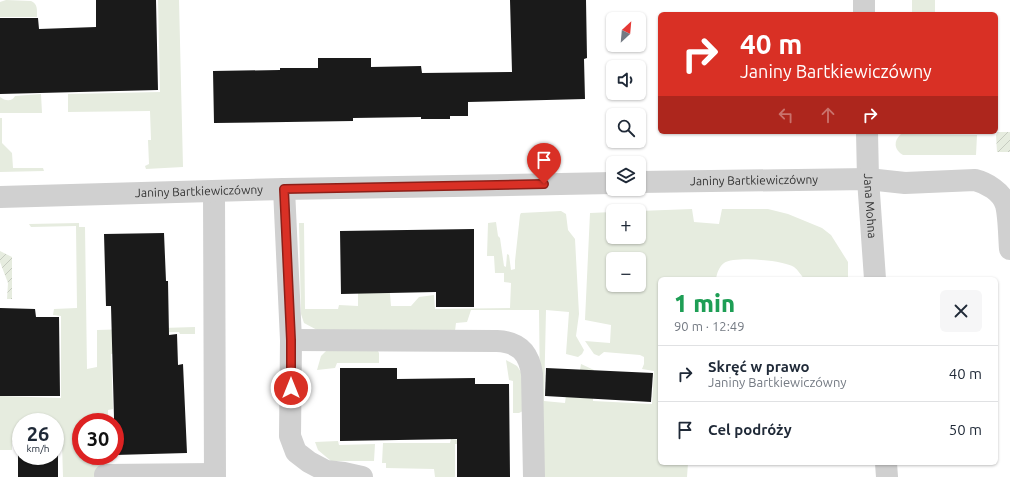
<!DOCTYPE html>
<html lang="pl">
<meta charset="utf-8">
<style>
:root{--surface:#fff;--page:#f6f6f7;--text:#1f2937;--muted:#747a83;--line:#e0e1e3}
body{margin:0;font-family:Ubuntu,sans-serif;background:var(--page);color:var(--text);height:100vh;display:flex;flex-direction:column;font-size:15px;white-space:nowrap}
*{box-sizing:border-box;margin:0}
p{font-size:13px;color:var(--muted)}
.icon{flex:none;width:22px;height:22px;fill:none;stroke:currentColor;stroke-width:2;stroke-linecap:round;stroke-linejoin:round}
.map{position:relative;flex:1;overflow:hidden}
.sheet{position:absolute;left:658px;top:277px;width:340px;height:188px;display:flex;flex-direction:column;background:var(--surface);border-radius:6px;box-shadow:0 1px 3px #0004}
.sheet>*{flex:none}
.guide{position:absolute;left:658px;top:12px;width:340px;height:122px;border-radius:6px;box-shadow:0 1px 3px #0004;background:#d93025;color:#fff;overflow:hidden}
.needle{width:26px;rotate:26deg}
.tools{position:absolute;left:606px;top:12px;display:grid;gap:8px}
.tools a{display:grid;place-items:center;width:40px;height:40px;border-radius:6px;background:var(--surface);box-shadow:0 1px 3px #0004;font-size:20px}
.speed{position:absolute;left:12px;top:413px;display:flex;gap:8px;font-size:20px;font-weight:700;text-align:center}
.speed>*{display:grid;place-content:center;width:52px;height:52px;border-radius:50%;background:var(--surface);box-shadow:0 1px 3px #0004;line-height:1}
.speed small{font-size:10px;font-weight:400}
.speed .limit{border:6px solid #d22;background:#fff;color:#111}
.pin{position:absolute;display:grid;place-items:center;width:34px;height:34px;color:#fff;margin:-41px -17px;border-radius:50% 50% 50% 0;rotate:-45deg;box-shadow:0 0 4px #0007}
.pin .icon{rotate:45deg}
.me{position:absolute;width:44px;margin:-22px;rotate:0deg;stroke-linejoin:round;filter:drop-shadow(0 0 3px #0008)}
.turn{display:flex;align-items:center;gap:14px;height:84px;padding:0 16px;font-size:18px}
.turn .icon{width:52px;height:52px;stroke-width:2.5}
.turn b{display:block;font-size:28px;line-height:34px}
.lanes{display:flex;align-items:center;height:38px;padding:0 16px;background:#0003;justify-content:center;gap:20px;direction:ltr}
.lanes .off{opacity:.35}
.round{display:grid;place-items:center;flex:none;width:42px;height:42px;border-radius:6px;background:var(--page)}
.overview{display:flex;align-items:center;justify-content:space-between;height:68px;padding:0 16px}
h1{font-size:24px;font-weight:800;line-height:30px;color:#1e9e55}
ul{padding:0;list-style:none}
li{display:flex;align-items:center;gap:12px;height:56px;padding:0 16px;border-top:1px solid var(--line)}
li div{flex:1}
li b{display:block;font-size:15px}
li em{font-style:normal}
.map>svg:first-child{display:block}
.grass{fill:#e6ecdf;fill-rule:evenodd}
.garden{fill:url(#garden-furrows)}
.building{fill:#1a1a1a}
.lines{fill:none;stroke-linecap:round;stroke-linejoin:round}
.minor{stroke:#d0d0d0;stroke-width:22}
.route-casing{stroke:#8d1f18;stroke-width:10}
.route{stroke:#d93025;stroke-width:7}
.labels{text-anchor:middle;stroke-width:4;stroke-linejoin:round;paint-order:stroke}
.street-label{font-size:12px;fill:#333;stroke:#fff}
</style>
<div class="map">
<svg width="1010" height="477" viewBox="0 0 1010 477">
<defs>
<pattern id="garden-furrows" width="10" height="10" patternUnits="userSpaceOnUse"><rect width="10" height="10" fill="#e6ecdf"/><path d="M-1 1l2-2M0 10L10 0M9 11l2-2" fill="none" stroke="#c6cbc0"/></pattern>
</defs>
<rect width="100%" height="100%" fill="#fff"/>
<g class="grass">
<path d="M6,0l25,1c7,3 6,9 6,16h-37v-15z"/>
<polygon points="158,0 179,0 183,167 146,169 145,166 149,164 148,140 151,140 150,111 68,112 68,94 160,92"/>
<rect x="912" y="0" width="23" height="14"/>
<path d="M41,94l1,19h-42v-16c5,4 12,5 15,-1z"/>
<polygon points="0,118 2,118 2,143 12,153 13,168 43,168 44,171 0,172"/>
<path d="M901,134l76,1 -1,20h-73c-9,-5 -10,-14 -2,-21z"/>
<path d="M692,209l2,13 25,2 3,-15h46l20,5 34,14 9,7 17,27v17h-44c-3,-4 -6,-9 -10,-12 -11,-7 -59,-11 -70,-4 -5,4 -7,10 -8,16h-56v184h28l-1,14h-146l-2,-167h-68l-4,12 -11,1 -1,8h-136l-15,-8 -3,-9 -2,-91h5l1,86h33l1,-4 19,1v-22l31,-2 2,24h20l8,-9 15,-2 1,14 75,-1 1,-25 -7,-1v-9h-9l-1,-17h-7l1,-33 8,-1 2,14 2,2 4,28 2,1 1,-13 2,1 2,15 4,-1v-8l5,-46 1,-2 40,-2 5,3 2,16 7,9 4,75 -3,22 8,14 -2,4 -4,3 -12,-3 3,-42 -23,-2 -2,91 21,2 3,-24 11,-3 2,-12 13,6 -1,31 59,3 2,-33 -12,-2 2,-5v-7l-4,-2 -36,-3 -5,4 -5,-2 -9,-13 25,2 1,-18 -26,-5 5,-107 23,-1v25h26v-26zM613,259h26v26h-26z"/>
<polygon points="79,223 79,227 85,227 87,369 97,367 97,330 195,327 195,334 180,334 179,332 116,333 116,353 111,354 113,409 108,410 108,422 81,422 81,456 109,456 105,469 101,477 63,477 62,443 55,443 55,422 21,422 21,442 12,442 12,450 0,450 0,396 61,398 61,316 53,315 54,309 77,308 76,226 31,227 29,224"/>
<polygon points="377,349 379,353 379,363 337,363 335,368 317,370 321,356 327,350"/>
<polygon points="506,360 517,366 521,372 525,410 519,413 513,413 513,381 509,380"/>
<polygon points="451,439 458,440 458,444 455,444 455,477 435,477 434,469 386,468 386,463 382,463 383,443 450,443"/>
<polygon points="338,441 339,445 375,444 374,461 331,461 318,450 315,442"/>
</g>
<g class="garden">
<polygon points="998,132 1010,132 1010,152 997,152 996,135"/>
<polygon points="0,251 12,257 12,299 7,299 8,283 0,262"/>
</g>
<g class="building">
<polygon points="96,0 156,0 158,90 0,94 0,18 38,18 39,29 96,27"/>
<polygon points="510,0 586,0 587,58 584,59 585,99 468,102 468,116 450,116 450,119 421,119 421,117 353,118 353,121 214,123 213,71 280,70 280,68 318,68 318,58 371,58 371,67 421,66 422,73 512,72"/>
<polygon points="474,229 474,307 436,307 436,292 341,294 340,231"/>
<polygon points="164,233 166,281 168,281 169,335 177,334 178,365 183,364 187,453 115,455 111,306 106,306 104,234"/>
<polygon points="0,308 35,309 36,317 59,317 60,396 0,396"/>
<polygon points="340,368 397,368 397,379 475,378 475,384 509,384 510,477 457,477 457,439 340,441"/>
<polygon points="546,368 653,373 651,402 545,396"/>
<polygon points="55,447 58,447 58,477 18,477 18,448 21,448 21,456 55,456"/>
</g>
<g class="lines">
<g class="minor">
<polyline points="864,0 864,14"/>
<path id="s1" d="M867,132l1,47 7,100"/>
<path id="s2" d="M639,182l229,-3 37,4 70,-3c12,3 27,12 31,25 3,11 3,32 4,44"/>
<polyline points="284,189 291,340 290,436 296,452 309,462 326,471 344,473 362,477"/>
<polyline points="214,191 215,477"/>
<path id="s3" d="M0,197l284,-8 329,-6"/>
<path d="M291,340l206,1c22,1 32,12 35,33l2,103"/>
<polyline points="886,463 887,477"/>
<polyline points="105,475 214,474"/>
</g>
</g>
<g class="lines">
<g class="route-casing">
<polyline id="route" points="291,388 291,340 284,189 544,184"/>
</g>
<use href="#route" class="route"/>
</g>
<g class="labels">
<g class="street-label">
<text dy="4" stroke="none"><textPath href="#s2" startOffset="115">Janiny Bartkiewiczówny</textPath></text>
<text dy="4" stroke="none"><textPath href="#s3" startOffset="199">Janiny Bartkiewiczówny</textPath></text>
<text dy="4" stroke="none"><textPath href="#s1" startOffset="74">Jana Mohna</textPath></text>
</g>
</g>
</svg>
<div class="tools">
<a><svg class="needle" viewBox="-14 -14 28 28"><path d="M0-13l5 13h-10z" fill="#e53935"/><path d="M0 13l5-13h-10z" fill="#747a83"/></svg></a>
<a><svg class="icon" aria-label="sound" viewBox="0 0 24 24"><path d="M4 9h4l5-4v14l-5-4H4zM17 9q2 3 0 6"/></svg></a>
<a><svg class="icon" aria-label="search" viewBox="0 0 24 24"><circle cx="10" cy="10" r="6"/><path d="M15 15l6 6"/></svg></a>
<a><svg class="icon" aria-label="layers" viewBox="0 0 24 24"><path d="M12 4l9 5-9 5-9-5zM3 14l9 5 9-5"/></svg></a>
<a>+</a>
<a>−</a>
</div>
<div class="speed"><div>26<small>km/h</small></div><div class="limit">30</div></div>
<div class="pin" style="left:544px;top:184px;background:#d93025"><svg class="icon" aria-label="arrive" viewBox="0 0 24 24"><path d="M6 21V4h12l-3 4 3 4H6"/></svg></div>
<svg class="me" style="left:291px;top:388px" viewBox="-20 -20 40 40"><circle r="17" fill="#d93025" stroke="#fff" stroke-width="3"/><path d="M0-11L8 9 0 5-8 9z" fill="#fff"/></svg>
<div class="guide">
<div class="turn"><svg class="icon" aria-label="right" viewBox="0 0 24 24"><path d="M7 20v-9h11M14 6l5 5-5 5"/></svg><div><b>40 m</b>Janiny Bartkiewiczówny</div></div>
<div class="lanes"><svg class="icon off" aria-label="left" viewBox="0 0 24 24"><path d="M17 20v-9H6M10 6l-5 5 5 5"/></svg><svg class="icon off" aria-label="ahead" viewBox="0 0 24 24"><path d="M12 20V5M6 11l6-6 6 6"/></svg><svg class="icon" aria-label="right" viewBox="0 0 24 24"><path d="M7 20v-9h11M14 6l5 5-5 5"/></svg></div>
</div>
<section class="sheet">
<div class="overview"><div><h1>1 min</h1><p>90 m · 12:49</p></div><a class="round"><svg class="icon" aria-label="close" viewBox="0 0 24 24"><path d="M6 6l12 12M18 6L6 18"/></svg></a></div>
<ul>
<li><svg class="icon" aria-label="right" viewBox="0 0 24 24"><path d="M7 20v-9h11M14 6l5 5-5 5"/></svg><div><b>Skręć w prawo</b><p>Janiny Bartkiewiczówny</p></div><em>40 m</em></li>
<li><svg class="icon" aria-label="arrive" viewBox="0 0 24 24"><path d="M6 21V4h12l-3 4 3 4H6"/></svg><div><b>Cel podróży</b></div><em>50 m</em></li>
</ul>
</section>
</div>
